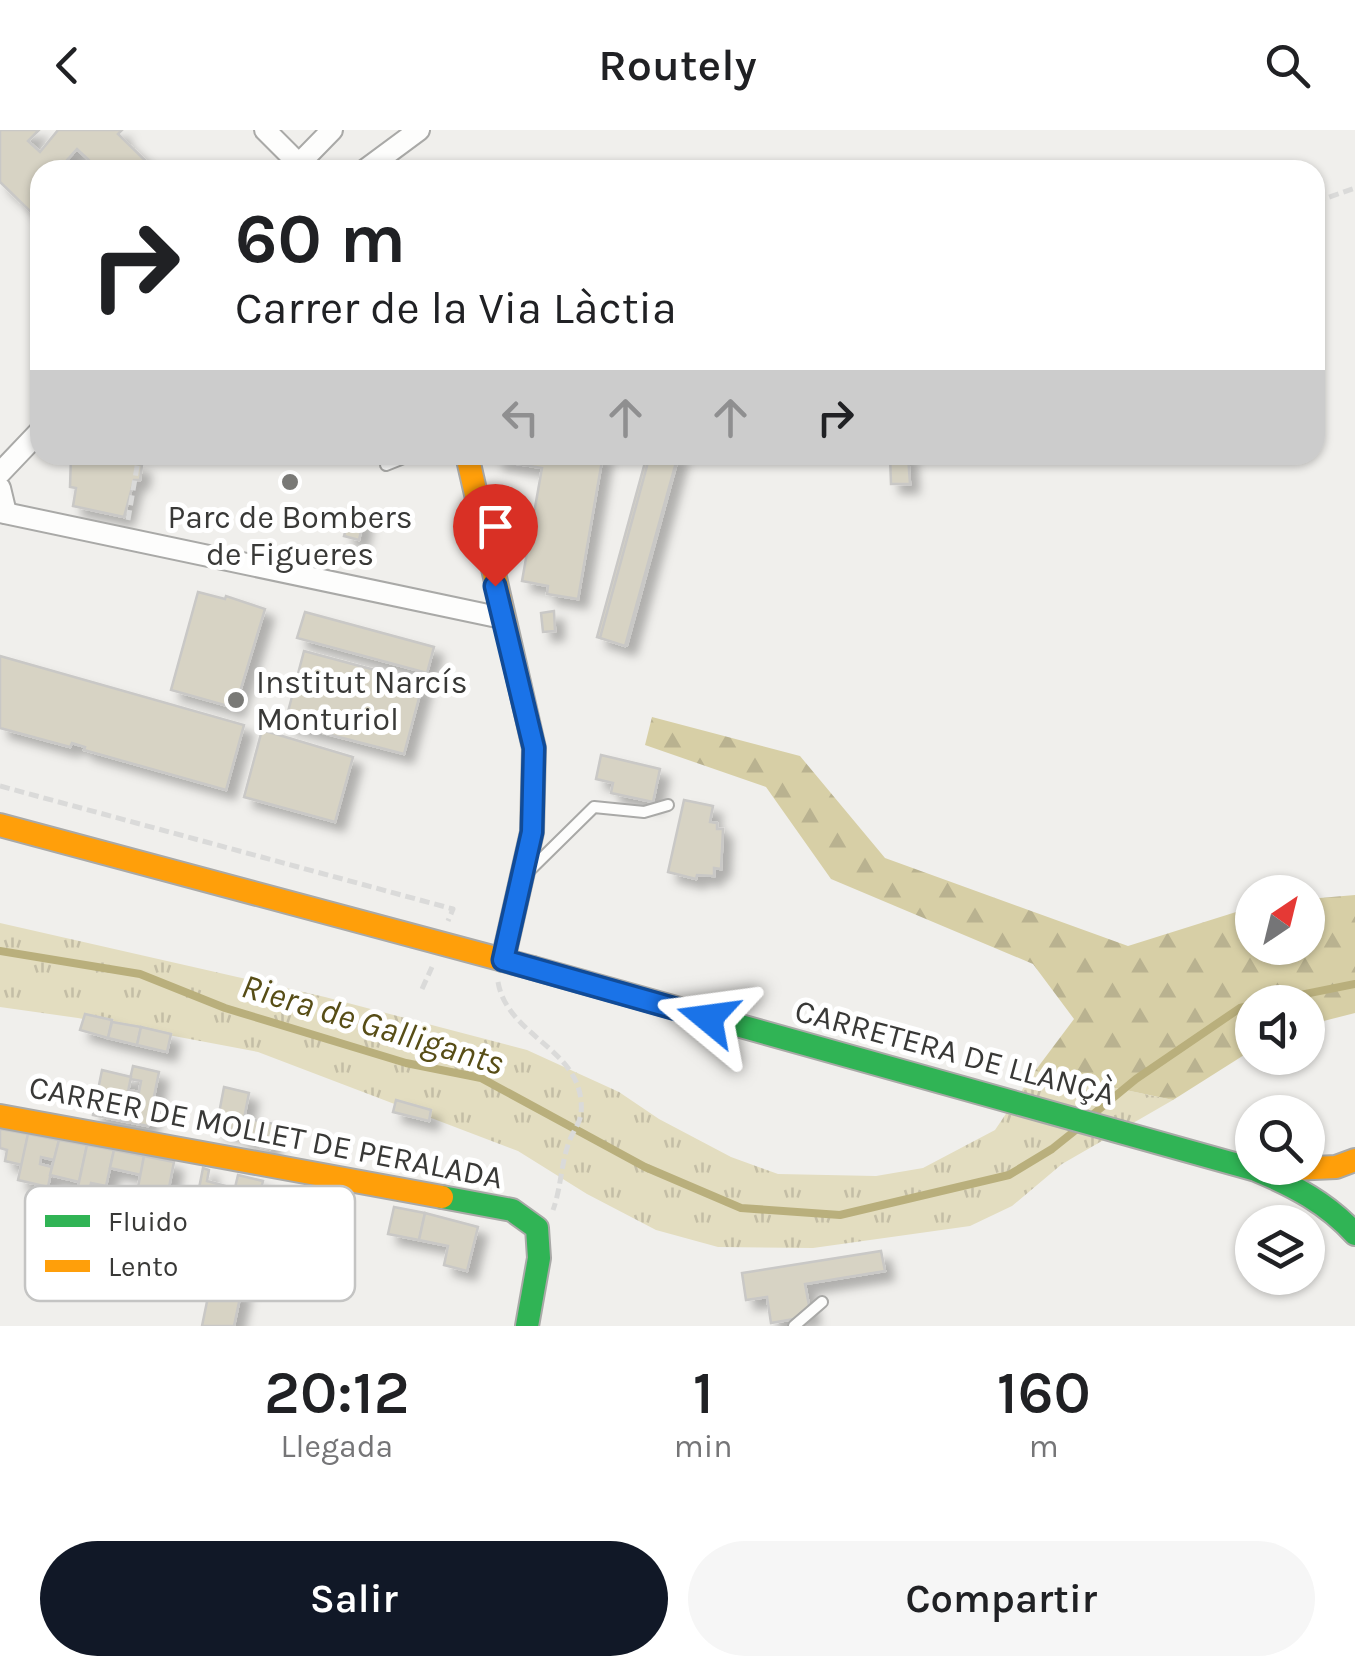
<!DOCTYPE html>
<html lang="es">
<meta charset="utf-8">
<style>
:root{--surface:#fff;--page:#f6f6f6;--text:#202124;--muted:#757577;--accent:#111827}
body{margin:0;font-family:Karla,sans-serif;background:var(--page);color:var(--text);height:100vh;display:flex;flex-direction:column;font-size:38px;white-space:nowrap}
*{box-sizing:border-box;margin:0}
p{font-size:32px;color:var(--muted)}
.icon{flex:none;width:55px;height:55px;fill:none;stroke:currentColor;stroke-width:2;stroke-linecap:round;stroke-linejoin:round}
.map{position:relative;height:1196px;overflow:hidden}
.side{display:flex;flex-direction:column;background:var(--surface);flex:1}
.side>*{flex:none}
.hud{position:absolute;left:30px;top:30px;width:1295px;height:305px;border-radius:30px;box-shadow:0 2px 8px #0004;background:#fff;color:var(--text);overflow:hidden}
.needle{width:65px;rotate:35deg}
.controls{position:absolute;left:1235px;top:745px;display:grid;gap:20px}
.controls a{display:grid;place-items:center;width:90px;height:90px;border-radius:50%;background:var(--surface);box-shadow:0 2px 8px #0004;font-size:50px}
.pin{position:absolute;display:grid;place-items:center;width:85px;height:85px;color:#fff;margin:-102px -42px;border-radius:50% 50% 50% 0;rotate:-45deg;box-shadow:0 0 10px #0007}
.pin .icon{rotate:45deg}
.me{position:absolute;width:110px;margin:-55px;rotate:286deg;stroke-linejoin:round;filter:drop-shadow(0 0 8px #0008)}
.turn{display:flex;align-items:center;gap:35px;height:210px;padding:0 40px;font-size:45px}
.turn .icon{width:130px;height:130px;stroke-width:2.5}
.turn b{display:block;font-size:70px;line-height:85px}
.lanes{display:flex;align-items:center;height:95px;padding:0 40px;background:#0003;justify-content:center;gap:50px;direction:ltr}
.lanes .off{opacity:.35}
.eta{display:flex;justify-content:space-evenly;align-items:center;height:170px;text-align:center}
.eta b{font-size:60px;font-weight:600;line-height:70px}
.cta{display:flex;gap:20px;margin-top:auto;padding:20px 40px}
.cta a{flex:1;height:115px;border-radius:60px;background:var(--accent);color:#fff;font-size:40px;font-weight:600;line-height:115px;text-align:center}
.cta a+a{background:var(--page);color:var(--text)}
header{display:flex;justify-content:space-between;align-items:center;height:130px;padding:0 40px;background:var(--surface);font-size:45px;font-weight:600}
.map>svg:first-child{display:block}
.grass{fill:url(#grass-tufts)}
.forest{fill:url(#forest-firs)}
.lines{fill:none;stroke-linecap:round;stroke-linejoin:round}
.stream{stroke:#b9af7c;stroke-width:8}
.building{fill:#d7d3c4;stroke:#c9c8c6;stroke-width:2.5;filter:url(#shadow)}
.lane-casing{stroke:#a9a9a7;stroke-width:14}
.street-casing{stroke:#a9a9a7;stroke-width:24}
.fast-casing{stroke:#a9a9a7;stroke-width:26}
.slow-casing{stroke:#a9a9a7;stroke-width:26}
.path{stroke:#dadad9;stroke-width:5;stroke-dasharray:10 5;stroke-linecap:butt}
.lane{stroke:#fdfdfc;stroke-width:10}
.street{stroke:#fdfdfc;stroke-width:20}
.fast{stroke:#30b455;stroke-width:22}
.slow{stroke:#ff9f0a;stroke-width:22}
.route-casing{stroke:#114b97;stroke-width:25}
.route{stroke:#1a73e8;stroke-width:18}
.poi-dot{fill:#797976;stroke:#fff;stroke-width:4}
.labels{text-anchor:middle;stroke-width:10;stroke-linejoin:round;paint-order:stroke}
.poi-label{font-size:32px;fill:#393937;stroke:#fff}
.street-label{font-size:32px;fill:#393937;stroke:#fff}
.water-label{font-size:35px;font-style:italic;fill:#574d16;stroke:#fff}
.key{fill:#fff;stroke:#c4c4c3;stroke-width:2.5}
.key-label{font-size:28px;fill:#393937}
</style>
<header><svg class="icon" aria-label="back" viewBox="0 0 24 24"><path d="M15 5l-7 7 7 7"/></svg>Routely<svg class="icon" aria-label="search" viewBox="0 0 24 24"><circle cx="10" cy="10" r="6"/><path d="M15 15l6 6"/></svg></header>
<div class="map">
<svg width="1355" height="1196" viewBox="0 0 1355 1196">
<defs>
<pattern id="grass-tufts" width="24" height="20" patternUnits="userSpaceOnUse" patternTransform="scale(2.5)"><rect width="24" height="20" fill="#e3ddc0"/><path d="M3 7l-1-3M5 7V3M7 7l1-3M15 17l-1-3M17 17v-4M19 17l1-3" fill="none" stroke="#c4bea6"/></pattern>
<pattern id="forest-firs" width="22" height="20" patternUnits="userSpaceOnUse" patternTransform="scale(2.5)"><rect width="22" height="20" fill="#d7cfa6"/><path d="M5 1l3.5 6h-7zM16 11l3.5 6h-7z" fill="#b9b290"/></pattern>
<filter id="shadow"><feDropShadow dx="9" dy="9" stdDeviation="5" flood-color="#0004"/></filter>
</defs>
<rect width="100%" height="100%" fill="#f0efec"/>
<polygon class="grass" points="0,793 325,867 527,920 619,962 659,989 731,1027 778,1044 876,1046 923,1038 995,1000 1035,941 1173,970 1062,1034 1012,1076 970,1096 813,1118 718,1117 656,1100 587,1064 518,1021 258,922 78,888 0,877"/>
<polygon class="forest" points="652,587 800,626 885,728 1128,816 1252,777 1252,818 1308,818 1308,769 1355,765 1355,883 1308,895 1308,872 1252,872 1252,920 1173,970 1035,941 1074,889 1033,834 831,749 766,657 645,615"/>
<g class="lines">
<g class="stream">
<polyline points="0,821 140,844 225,878 406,933 481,948 645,1037 741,1078 840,1085 1009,1045 1052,1019 1077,999"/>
<polyline points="1265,872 1355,854"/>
<polyline points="1091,986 1136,949 1240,878 1252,875"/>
</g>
</g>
<g class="building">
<polygon points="0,0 39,0 28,11 40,22 58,0 122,0 118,4 155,40 84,40 91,32 77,19 58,40 40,40 38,89 0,52"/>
<polygon points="71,325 123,325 122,331 142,335 140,350 134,350 124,387 73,376 76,358 70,357"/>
<polygon points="495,325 603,325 578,469 547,464 548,456 522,451 542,338 494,330"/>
<polygon points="647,325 679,325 627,515 597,507"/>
<polygon points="650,325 678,325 625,516 600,508"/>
<polygon points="890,325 908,325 910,354 891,354"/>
<polygon points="350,384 364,388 359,410 344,406"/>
<polygon points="198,462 225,469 226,466 265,479 235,578 171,560"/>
<polygon points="554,481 555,501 543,502 541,483"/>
<polygon points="305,482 434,517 427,543 297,508"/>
<polygon points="304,521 423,553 404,624 285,593"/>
<polygon points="0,526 244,595 226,660 84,620 85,617 72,613 70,617 0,598"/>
<polygon points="262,600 353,627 335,692 244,667"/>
<polygon points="601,625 660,639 653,672 611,663 613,653 596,649"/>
<polygon points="684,670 713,676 710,692 717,693 717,699 723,699 721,739 714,738 714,746 697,745 696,749 668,742"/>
<polygon points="85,884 112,890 108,908 80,900"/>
<polygon points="112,892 141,897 137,915 108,908"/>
<polygon points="141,897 171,904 167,922 137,915"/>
<polygon points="133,936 159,942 148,996 122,991 128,960 139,962 141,951 130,949"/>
<polygon points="102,940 131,947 122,991 93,985"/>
<polygon points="224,957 249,963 241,1004 216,999"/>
<polygon points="396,970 431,980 429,991 393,982"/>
<polygon points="245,988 274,994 270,1019 261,1017 262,1012 240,1008"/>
<polygon points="0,999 28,1004 22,1035 5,1031 7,1020 0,1018"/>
<polygon points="28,1004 59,1010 54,1030 41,1027 40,1034 52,1037 48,1057 18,1050"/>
<polygon points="59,1010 87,1015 79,1052 50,1045"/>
<polygon points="87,1015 114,1020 106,1056 91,1053 82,1091 71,1089"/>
<polygon points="114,1020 144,1026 141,1045 110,1038"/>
<polygon points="144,1026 174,1032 152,1144 122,1138 128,1107 141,1109 151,1060 138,1057"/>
<polygon points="203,1038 209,1040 207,1051 229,1057 217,1111 190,1104"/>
<polygon points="238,1045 263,1051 258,1072 233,1066"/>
<polygon points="394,1077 425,1083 419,1110 388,1104"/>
<polygon points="425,1083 478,1097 467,1141 444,1135 448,1116 419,1110"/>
<polygon points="881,1121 885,1141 805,1154 811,1186 771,1193 767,1167 746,1170 742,1143"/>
<polygon points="211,1152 242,1158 234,1196 202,1196"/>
</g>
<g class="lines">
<g class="lane-casing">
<g id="lane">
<polyline points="386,335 411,325"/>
<polyline points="530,740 594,677 644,682 668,675"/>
<polyline points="794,1196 822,1172"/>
</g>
</g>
<g class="street-casing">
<g id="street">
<polyline points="265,0 299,34"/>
<polyline points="293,40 332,0"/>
<polyline points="365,40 419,0"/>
<polyline points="0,343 40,301"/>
<polyline points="0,358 6,383"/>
<polyline points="0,382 502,488"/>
</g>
</g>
<g class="fast-casing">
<g id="fast">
<path d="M533,838l723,202c38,16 71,33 99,64"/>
<polyline points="442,1067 512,1080 537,1098 539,1128 527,1196"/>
</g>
</g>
<g class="slow-casing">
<g id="slow">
<polyline points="467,325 534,618 532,702 503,830"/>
<polyline points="0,695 533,838"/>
<polyline points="0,986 442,1067"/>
<polyline points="1268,1040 1336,1037 1355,1030"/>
</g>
</g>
<g class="path">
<polyline points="1315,72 1355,58"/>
<polyline points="128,390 139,325"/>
<polyline points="0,656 453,779 448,791"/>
<path d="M498,852c10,57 89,67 83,132 -1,9 -9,19 -12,28 -8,22 -8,46 -16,68"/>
<polyline points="422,859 432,837"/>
</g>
<use href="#lane" class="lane"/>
<use href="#street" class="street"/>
<use href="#fast" class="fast"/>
<use href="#slow" class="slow"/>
</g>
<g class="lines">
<g class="route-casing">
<polyline id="route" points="495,456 534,618 532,702 503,830 708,888"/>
</g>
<use href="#route" class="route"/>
</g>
<g class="poi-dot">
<circle cx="290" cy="352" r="10"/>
<circle cx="236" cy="570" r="10"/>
</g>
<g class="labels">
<g class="poi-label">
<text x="290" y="398">Parc de Bombers<tspan x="290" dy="37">de Figueres</tspan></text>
<text x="256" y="563" text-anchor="start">Institut Narcís<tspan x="256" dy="37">Monturiol</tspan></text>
</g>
<g class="street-label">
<text transform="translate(955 922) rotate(15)" y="11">CARRETERA DE LLANÇÀ</text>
<text transform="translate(266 1002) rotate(11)" y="11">CARRER DE MOLLET DE PERALADA</text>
</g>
<g class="water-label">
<text transform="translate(373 894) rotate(17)" y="12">Riera de Galligants</text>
</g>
</g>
<rect x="25" y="1056" width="330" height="115" rx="15" class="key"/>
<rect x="45" y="1085" width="45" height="12" fill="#30b455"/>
<rect x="45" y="1130" width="45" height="12" fill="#ff9f0a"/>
<g class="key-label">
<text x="108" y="1101">Fluido</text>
<text x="108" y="1146">Lento</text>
</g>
</svg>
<div class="controls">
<a><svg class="needle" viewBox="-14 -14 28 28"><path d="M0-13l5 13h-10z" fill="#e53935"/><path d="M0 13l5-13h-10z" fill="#757577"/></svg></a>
<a><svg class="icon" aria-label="sound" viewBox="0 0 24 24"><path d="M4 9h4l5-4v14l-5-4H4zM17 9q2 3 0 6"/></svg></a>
<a><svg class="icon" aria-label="search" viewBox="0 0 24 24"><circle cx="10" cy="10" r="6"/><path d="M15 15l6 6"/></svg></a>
<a><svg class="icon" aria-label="layers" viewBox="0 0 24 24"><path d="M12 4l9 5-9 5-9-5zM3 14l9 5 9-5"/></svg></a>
</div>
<div class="pin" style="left:495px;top:456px;background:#d93025"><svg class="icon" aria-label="arrive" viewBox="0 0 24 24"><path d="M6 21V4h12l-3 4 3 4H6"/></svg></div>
<svg class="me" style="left:708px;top:888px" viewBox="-20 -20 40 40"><path d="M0-17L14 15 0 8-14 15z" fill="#1a73e8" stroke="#fff" stroke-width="4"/></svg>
<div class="hud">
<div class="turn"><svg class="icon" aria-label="right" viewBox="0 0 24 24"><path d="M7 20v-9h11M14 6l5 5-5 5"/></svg><div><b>60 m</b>Carrer de la Via Làctia</div></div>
<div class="lanes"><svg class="icon off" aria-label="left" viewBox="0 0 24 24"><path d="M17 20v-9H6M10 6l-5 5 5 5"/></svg><svg class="icon off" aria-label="ahead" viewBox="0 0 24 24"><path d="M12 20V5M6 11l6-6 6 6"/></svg><svg class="icon off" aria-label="ahead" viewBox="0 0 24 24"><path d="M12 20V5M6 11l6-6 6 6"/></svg><svg class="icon" aria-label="right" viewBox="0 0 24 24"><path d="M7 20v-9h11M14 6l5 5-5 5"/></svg></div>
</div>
</div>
<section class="side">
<div class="eta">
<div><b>20:12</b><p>Llegada</p></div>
<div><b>1</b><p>min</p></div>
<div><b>160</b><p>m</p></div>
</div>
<div class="cta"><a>Salir</a><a>Compartir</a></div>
</section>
